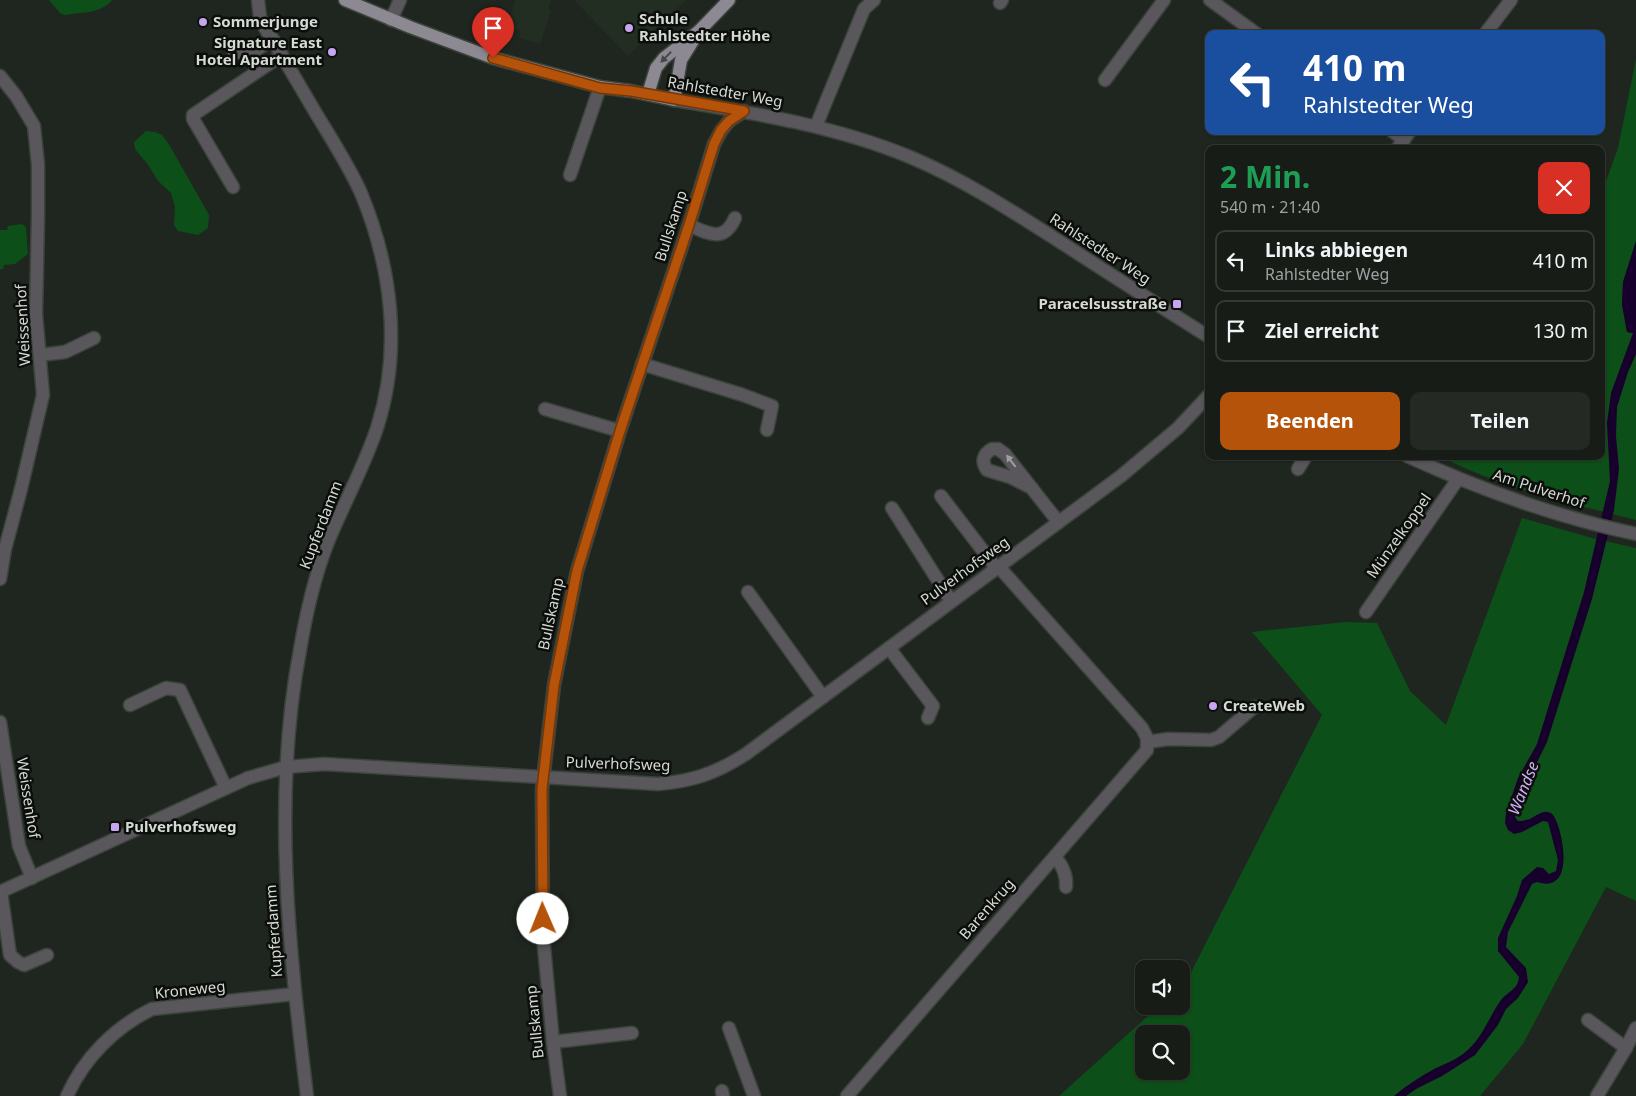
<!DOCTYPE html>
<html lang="de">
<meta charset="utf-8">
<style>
:root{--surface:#171c17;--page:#242924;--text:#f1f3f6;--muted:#9ea1a1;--line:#363a36;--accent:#b45309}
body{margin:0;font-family:"Noto Sans",sans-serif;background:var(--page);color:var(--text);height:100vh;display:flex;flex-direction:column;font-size:19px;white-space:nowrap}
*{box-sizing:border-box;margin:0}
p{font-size:16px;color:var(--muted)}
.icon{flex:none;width:28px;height:28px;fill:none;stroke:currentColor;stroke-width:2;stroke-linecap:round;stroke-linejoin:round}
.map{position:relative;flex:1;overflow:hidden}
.sheet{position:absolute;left:1205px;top:145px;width:400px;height:315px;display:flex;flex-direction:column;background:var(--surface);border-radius:10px;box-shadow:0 1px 4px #0004,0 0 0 1px var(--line)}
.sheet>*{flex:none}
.guide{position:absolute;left:1205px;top:30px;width:400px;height:105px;border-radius:10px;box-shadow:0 1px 4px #0004,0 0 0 1px var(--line);background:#1a4fa0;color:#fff;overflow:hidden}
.fabs{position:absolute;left:1135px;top:960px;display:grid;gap:10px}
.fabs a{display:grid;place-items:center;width:55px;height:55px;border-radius:10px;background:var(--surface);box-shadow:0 1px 4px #0004,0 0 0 1px var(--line);font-size:25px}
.pin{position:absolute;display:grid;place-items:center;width:42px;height:42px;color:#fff;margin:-51px -21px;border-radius:50% 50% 50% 0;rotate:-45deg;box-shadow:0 0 5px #0007}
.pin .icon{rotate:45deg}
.me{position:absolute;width:55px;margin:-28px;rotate:359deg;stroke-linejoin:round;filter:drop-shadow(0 0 4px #0008)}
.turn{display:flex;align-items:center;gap:18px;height:105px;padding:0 15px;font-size:22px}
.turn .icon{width:65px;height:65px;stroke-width:2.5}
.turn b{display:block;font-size:35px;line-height:42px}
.round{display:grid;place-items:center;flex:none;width:52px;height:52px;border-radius:10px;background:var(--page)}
.headline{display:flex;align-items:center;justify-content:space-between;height:85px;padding:0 15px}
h1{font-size:30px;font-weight:700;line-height:38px;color:#1e9e55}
.cta{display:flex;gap:10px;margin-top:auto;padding:10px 15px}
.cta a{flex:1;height:58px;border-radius:10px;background:var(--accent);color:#fff;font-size:20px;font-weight:700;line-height:58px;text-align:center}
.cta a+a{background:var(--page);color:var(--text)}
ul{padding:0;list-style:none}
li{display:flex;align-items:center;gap:15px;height:62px;margin:0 10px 8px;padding:0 5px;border:2px solid var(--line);border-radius:10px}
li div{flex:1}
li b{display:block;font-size:19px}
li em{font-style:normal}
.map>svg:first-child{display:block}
.built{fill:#222e22}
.green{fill:#0d4f18;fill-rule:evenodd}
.water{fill:#17002c}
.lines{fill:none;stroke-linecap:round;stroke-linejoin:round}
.minor-casing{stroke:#3c433c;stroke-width:15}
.major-casing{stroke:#3c433c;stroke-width:15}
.minor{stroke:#59575b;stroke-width:12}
.major{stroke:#8d8992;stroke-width:12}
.oneway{fill:#464548}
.oneway2{fill:#9d9f9e}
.route-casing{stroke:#753606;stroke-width:12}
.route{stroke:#b45309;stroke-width:9}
.poi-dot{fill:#c8a6ef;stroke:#0b0e0b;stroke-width:2}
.labels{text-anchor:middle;stroke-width:5;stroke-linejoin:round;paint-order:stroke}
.poi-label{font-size:15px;font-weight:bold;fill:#d5dad5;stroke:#0b0e0b;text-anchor:start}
.street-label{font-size:15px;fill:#d5dad5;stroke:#0b0e0b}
.water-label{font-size:16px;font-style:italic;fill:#d0aafb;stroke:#0b0e0b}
</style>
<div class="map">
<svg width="1636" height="1096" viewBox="0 0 1636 1096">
<rect width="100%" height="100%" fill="#1f261f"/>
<g class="built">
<polygon points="515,0 551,0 548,9 551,11 540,44 519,38 521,31 507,28"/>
<polygon points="574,0 686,0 628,56"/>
</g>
<g class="green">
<path d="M49,0h63c-11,14 -31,12 -47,15l-5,-2z"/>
<path d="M1636,59v182l-13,41 -1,23 5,27 9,2v186c-66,-17 -135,-32 -196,-64h161v-261l17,-47z"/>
<polygon points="146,131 155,132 162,135 170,146 209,215 208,228 198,235 178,231 174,225 175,207 171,193 158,181 149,166 135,149 134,142"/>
<polygon points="22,224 26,227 28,254 15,264 4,265 3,269 0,269 0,230 7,230 8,226"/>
<path d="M1522,518l70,20 44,10v353l-30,-14 -83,157 -43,52h-421l100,-90h22v-20l5,-4 136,-267 -70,-83 94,-10 31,1 33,68 36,34zM1144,1034h37v37h-37z"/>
</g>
<path class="water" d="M1636,241v113l-8,18 -11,35 -1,29 3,33 -5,41 -22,89 -45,143 -21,43 -11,32 3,4c2,0 5,0 8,-1 8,-1 16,-12 25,-7 9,4 29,83 -14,69l-5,2 -24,48 -2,15 20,21 2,14 -10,16 -12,11 -8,16 -23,30 -33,21 -26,13 -10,7h-12c13,-11 27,-20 42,-28 9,-4 19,-8 27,-14 19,-14 25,-36 38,-54 7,-9 17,-10 18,-23l-21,-26v-13l19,-42 5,-16 15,-13 6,1 6,6 7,-3 2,-11 -10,-38 -5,-1 -21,11 -8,2 -6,-4 -3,-7 1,-10 12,-35 19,-34 47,-152 26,-111 -3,-58 4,-30 22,-60 -6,-1 -5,-27 1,-23z"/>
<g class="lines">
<g class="minor-casing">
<g id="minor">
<path d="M258,0l2,17 5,11c17,27 33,55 49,82 16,27 34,54 47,83 31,75 41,157 16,235 -13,39 -33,75 -49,114 -13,33 -22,72 -28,108 -28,147 -11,298 7,446"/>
<polyline points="1210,0 1257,34"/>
<polyline points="1000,3 1002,0"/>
<polyline points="391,20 400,0"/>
<polyline points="1485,34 1511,0"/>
<polyline points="234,53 256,50 273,39"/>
<polyline points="0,76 16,96 34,126 38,165 38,216 36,314 43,395 21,489 5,549 0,579"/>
<polyline points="1105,80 1164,0"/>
<path d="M674,100c80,13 161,26 236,57 55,23 105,56 155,88 48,31 96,62 144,92"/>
<polyline points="816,126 864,9 874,0"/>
<polyline points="1392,131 1404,140"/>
<polyline points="1397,149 1410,131"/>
<polyline points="570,175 600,87"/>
<polyline points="233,187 193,119 193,115 282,55"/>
<path d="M689,225c20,9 35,18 46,-7"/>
<polyline points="40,355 65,352 94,338"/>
<polyline points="642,364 743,395 772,406 767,430"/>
<polyline points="545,409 620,431"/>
<path d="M1407,456c74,34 150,61 229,78"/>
<polyline points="1298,469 1306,456"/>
<path d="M1032,488l-22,-11 -23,-7c-6,-8 -4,-16 5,-21h6l7,5 47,60 7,8"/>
<polyline points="941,496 997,569"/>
<polyline points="892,508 951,601"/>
<polyline points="748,592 823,697"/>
<polyline points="1366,612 1458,479"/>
<polyline points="889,648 933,706 928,718"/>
<polyline points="130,705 166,688 180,690 226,788"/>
<polyline points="0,722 19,846 32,878"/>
<polyline points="1148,742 1168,739 1211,740 1219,737 1254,707"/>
<path d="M1055,857c8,9 12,18 11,30"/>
<path d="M0,892l248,-114 38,-11 38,-3 334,20c36,-3 58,-11 88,-30l375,-278 57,-48 31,-33"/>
<polyline points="1,892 10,955 18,962 24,965 47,955"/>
<polyline points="1588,1020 1626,1048"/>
<polyline points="729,1028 754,1096"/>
<polyline points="553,1042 632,1033"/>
<polyline points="722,1091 723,1096"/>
<path d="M67,1096c17,-38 48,-69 85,-87l143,-15"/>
<polyline points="560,1096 553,1042 543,936 542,789 554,685 577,571 620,431 689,225 714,144 721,131 729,121 744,111"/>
<polyline points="847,1096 1147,750 1147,738 1142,728 999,567"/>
<polyline points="1597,1096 1626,1048 1636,1028"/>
</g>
</g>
<g class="major-casing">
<g id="major">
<polyline points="345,0 410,27 493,58 600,87 631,91 674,100 681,60 699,31"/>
<polyline points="648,94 656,68 664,58 699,31 729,0"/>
</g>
</g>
<use href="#minor" class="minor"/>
<use href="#major" class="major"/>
</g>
<defs><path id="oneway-solid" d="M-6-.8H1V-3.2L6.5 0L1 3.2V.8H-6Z" transform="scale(1.25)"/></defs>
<use class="oneway" href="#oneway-solid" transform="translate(666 57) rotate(134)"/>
<use class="oneway2" href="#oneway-solid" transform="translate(1011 461) rotate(-128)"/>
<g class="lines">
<g class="route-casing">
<polyline id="route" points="493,58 600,88 631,91 744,111 729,121 721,130 714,144 689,225 620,431 577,571 554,685 542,789 543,919"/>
</g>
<use href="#route" class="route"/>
</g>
<g class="poi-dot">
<circle cx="203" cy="22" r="5"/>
<circle cx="629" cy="28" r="5"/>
<circle cx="332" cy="52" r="5"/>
<rect x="1172" y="299" width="10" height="10" rx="2.5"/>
<circle cx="1213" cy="706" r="5"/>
<rect x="110" y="822" width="10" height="10" rx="2.5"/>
</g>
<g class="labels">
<g class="poi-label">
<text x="639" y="24">Schule<tspan x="639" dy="17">Rahlstedter Höhe</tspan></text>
<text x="213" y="27">Sommerjunge</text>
<text x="322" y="48" text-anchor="end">Signature East<tspan x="322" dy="17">Hotel Apartment</tspan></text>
<text x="1167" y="309" text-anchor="end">Paracelsusstraße</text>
<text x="1223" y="711">CreateWeb</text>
<text x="125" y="832">Pulverhofsweg</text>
</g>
<g class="street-label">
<text transform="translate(725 92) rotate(10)" y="5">Rahlstedter Weg</text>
<text transform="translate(671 226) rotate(-72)" y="5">Bullskamp</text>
<text transform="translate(1100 249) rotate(33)" y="5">Rahlstedter Weg</text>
<text transform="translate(23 325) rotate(-93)" y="5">Weissenhof</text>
<text transform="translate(1539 489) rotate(18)" y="5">Am Pulverhof</text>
<text transform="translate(321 525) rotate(-69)" y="5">Kupferdamm</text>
<text transform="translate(1399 536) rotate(-55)" y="5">Münzelkoppel</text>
<text transform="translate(965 571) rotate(-36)" y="5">Pulverhofsweg</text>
<text transform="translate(551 614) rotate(-78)" y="5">Bullskamp</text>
<text transform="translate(618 764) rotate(2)" y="5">Pulverhofsweg</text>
<text transform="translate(28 798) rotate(81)" y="5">Weissenhof</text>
<text transform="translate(987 909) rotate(-49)" y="5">Barenkrug</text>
<text transform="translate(274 931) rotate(-94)" y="5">Kupferdamm</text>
<text transform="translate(190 990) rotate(-6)" y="5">Kroneweg</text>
<text transform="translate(535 1022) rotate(-96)" y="5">Bullskamp</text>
</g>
<g class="water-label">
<text transform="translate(1523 788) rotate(-68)" y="6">Wandse</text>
</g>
</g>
</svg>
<div class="fabs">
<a><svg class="icon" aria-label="sound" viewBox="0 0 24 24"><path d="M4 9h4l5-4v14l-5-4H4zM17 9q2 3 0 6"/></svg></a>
<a><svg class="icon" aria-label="search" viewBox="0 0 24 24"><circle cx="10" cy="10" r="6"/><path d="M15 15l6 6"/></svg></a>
</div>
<div class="pin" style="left:493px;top:58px;background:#d93025"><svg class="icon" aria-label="arrive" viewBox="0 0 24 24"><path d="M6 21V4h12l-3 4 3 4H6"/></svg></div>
<svg class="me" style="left:543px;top:919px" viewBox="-20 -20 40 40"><circle r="19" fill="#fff"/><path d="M0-13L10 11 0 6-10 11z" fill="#b45309"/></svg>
<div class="guide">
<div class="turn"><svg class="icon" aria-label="left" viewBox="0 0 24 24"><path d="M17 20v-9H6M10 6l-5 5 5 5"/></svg><div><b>410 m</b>Rahlstedter Weg</div></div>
</div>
<section class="sheet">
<div class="headline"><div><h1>2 Min.</h1><p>540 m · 21:40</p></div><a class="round" style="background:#d93025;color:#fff"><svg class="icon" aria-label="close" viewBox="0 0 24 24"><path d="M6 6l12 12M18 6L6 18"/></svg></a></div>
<ul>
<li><svg class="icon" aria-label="left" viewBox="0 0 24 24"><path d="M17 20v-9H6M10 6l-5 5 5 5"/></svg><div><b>Links abbiegen</b><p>Rahlstedter Weg</p></div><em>410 m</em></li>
<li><svg class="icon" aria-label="arrive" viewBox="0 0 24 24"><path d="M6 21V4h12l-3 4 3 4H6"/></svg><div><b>Ziel erreicht</b></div><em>130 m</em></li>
</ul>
<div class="cta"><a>Beenden</a><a>Teilen</a></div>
</section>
</div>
